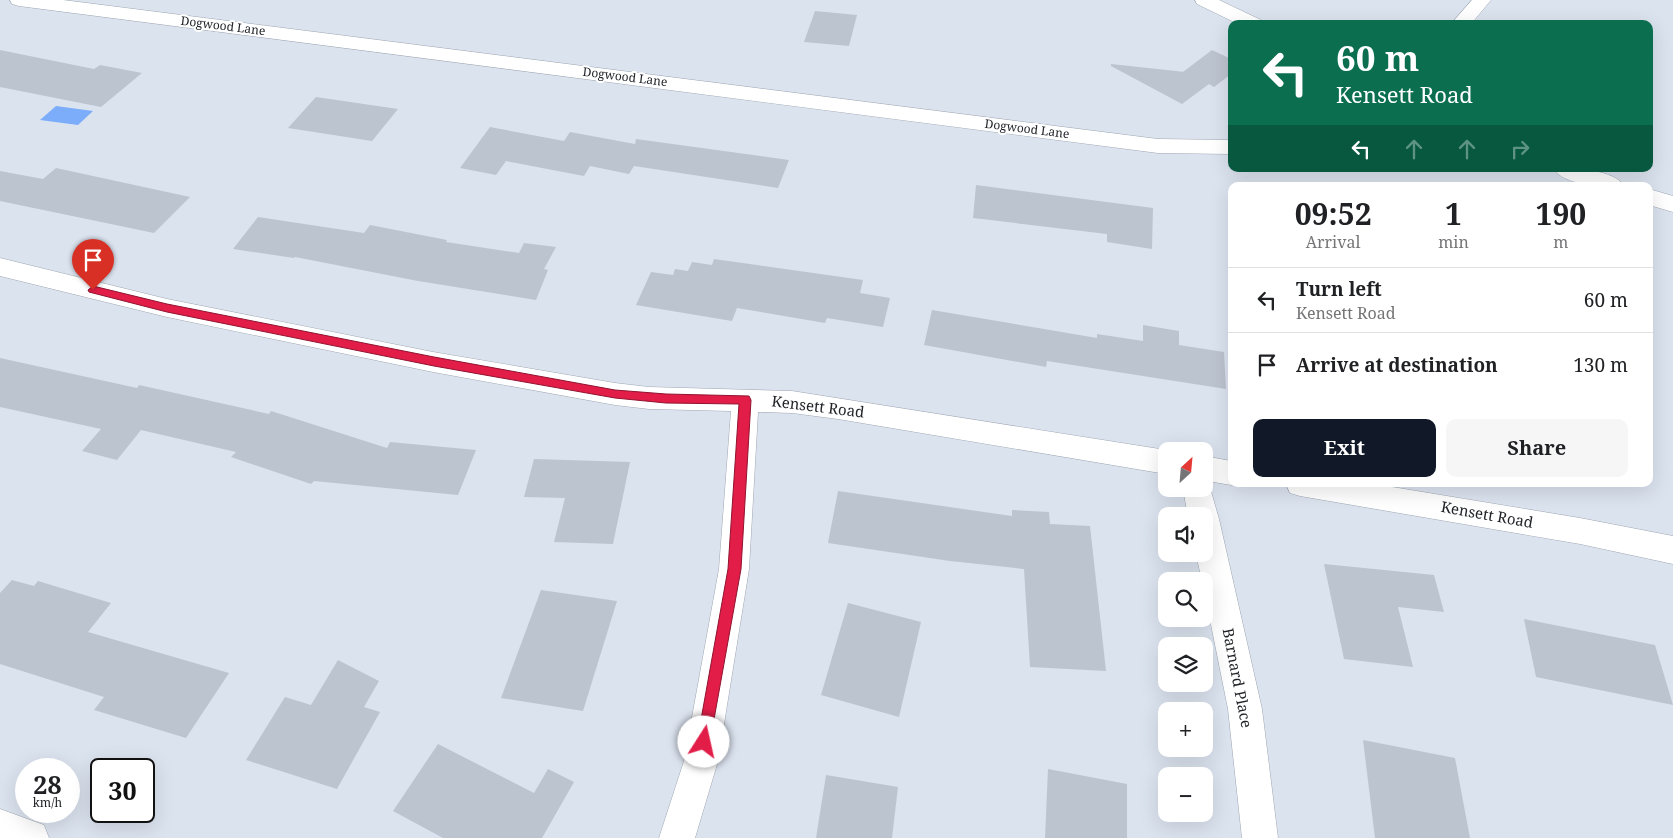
<!DOCTYPE html>
<meta charset="utf-8">
<style>
:root{--surface:#fff;--page:#f6f6f6;--text:#202124;--muted:#757577;--line:#e0e0e0;--accent:#111827}
body{margin:0;font-family:"Noto Serif",serif;background:var(--page);color:var(--text);height:100vh;display:flex;flex-direction:column;font-size:19px;white-space:nowrap}
*{box-sizing:border-box;margin:0}
p{font-size:16px;color:var(--muted)}
.icon{flex:none;width:28px;height:28px;fill:none;stroke:currentColor;stroke-width:2;stroke-linecap:round;stroke-linejoin:round}
.map{position:relative;flex:1;overflow:hidden}
.panel{position:absolute;left:1228px;top:182px;width:425px;height:305px;display:flex;flex-direction:column;background:var(--surface);border-radius:10px;box-shadow:0 5px 20px #0002}
.panel>*{flex:none}
.guide{position:absolute;left:1228px;top:20px;width:425px;height:152px;border-radius:10px;box-shadow:0 5px 20px #0002;background:#0b6e4f;color:#fff;overflow:hidden}
.needle{width:32px;rotate:26deg}
.buttons{position:absolute;left:1158px;top:442px;display:grid;gap:10px}
.buttons a{display:grid;place-items:center;width:55px;height:55px;border-radius:10px;background:var(--surface);box-shadow:0 5px 20px #0002;font-size:25px}
.speed{position:absolute;left:15px;top:758px;display:flex;gap:10px;font-size:25px;font-weight:700;text-align:center}
.speed>*{display:grid;place-content:center;width:65px;height:65px;border-radius:50%;background:var(--surface);box-shadow:0 5px 20px #0002;line-height:1}
.speed small{font-size:12px;font-weight:400}
.speed .limit{border:2px solid #111;border-radius:8px;background:#fff;color:#111}
.pin{position:absolute;display:grid;place-items:center;width:42px;height:42px;color:#fff;margin:-51px -21px;border-radius:50% 50% 50% 0;rotate:-45deg;box-shadow:0 0 5px #0007}
.pin .icon{rotate:45deg}
.me{position:absolute;width:55px;margin:-28px;rotate:10deg;stroke-linejoin:round;filter:drop-shadow(0 0 4px #0008)}
.turn{display:flex;align-items:center;gap:18px;height:105px;padding:0 25px;font-size:22px}
.turn .icon{width:65px;height:65px;stroke-width:2.5}
.turn b{display:block;font-size:35px;line-height:42px}
.lanes{display:flex;align-items:center;height:48px;padding:0 25px;background:#0003;justify-content:center;gap:25px;direction:ltr}
.lanes .off{opacity:.35}
.eta{display:flex;justify-content:space-evenly;align-items:center;height:85px;text-align:center}
.eta b{font-size:30px;font-weight:700;line-height:35px}
.primary-button{display:flex;gap:10px;margin-top:auto;padding:10px 25px}
.primary-button a{flex:1;height:58px;border-radius:10px;background:var(--accent);color:#fff;font-size:20px;font-weight:700;line-height:58px;text-align:center}
.primary-button a+a{background:var(--page);color:var(--text)}
ul{padding:0;list-style:none}
li{display:flex;align-items:center;gap:15px;height:65px;padding:0 25px;border-top:1px solid var(--line)}
li div{flex:1}
li b{display:block;font-size:19px}
li em{font-style:normal}
.map>svg:first-child{display:block}
.water{fill:#7badfb}
.building{fill:#bcc4d0}
.lines{fill:none;stroke-linecap:round;stroke-linejoin:round}
.minor-casing{stroke:#9fa7b2;stroke-width:1}
.minor{fill:#fff;fill-rule:evenodd}
.route{fill:#e11d48;stroke:#92132f}
.labels{text-anchor:middle;stroke-width:4;stroke-linejoin:round;paint-order:stroke}
.far-street-label{font-size:12px;fill:#222429;stroke:#fff}
.street-label{font-size:15px;fill:#222429;stroke:#fff}
</style>
<div class="map">
<svg width="1673" height="838" viewBox="0 0 1673 838">
<rect width="100%" height="100%" fill="#dbe3ef"/>
<polygon class="water" points="56,106 93,111 78,125 40,120"/>
<g class="building">
<polygon points="815,11 857,15 849,46 804,42"/>
<polygon points="0,50 94,69 100,65 142,73 101,107 0,87"/>
<polygon points="1212,50 1231,59 1231,74 1214,87 1209,84 1182,104 1111,66 1111,64 1185,72 1183,72"/>
<polygon points="316,97 398,109 372,141 288,128"/>
<polygon points="490,127 564,141 570,132 635,144 636,139 789,160 778,188 634,166 629,174 590,166 584,176 506,161 496,175 460,168"/>
<polygon points="56,168 190,197 154,233 0,201 0,171 43,179"/>
<polygon points="976,185 1153,208 1152,249 1107,242 1107,234 973,218"/>
<polygon points="258,217 364,233 370,225 447,240 446,242 519,253 524,243 556,247 544,269 548,270 536,300 418,281 295,257 294,258 233,249"/>
<polygon points="714,259 863,280 860,293 890,298 883,327 827,318 825,323 737,308 732,321 636,305 651,272 673,275 675,269 688,271 692,262 712,265"/>
<polygon points="932,310 1097,338 1097,334 1143,341 1143,325 1179,331 1179,345 1224,352 1226,389 1047,361 1046,367 924,345"/>
<polygon points="0,358 137,388 139,385 269,414 271,411 387,448 390,442 476,450 458,495 314,481 311,484 231,457 236,452 141,430 117,460 82,451 101,429 0,407"/>
<polygon points="534,459 630,462 613,544 554,542 565,498 524,497"/>
<polygon points="838,491 1012,516 1012,510 1049,512 1050,524 1090,526 1106,671 1030,667 1024,569 950,561 828,543"/>
<polygon points="1324,564 1434,575 1444,612 1398,607 1413,667 1344,659"/>
<polygon points="12,580 34,586 38,581 111,603 88,632 229,673 186,738 94,710 104,697 0,664 0,593"/>
<polygon points="541,590 617,601 583,711 501,698"/>
<polygon points="848,603 921,622 899,717 821,695"/>
<polygon points="1524,619 1655,645 1673,705 1536,677"/>
<polygon points="338,660 379,681 364,707 380,712 337,789 246,760 285,697 311,705"/>
<polygon points="1363,740 1455,758 1470,838 1375,838"/>
<polygon points="438,744 534,793 548,769 574,782 542,838 443,838 393,811"/>
<polygon points="1048,769 1127,784 1127,838 1045,838"/>
<polygon points="826,775 898,787 892,838 816,838"/>
</g>
<g class="lines">
<g class="minor-casing">
<g id="minor">
<polygon points="10,0 63,0 1158,139 1231,140 1231,154 1158,153 19,6 12,4"/>
<polygon points="1195,0 1219,0 1261,20 1263,24 1238,24 1197,4"/>
<polygon points="1472,0 1491,0 1471,24 1451,24"/>
<path d="M1554,169c18,-1 60,0 70,17 -18,1 -60,0 -70,-17z"/>
<polygon points="1649,189 1673,196 1673,212 1649,205"/>
<polygon points="0,258 167,299 433,352 615,383 649,387 792,391 1166,450 1170,451 1166,451 1166,474 838,419 792,413 758,412 749,569 718,761 695,838 659,838 684,761 719,569 731,411 649,409 615,405 433,372 167,317 0,276"/>
<polygon points="1204,456 1231,461 1231,484 1235,484 1231,485 1208,481 1219,519 1262,709 1278,838 1242,838 1228,709 1204,590 1204,581 1202,581 1196,554 1204,554 1204,516 1188,516 1183,489 1204,489"/>
<polygon points="1286,484 1374,484 1580,518 1673,536 1673,564 1580,544 1300,496 1290,493"/>
<polygon points="0,809 44,825 49,838 0,838"/>
</g>
</g>
<use href="#minor" class="minor"/>
</g>
<polygon class="route" points="93,286 167,304 434,357 615,390 666,394 749,396 751,400 741,569 709,747 704,749 699,747 697,742 728,569 739,404 666,403 615,398 434,366 167,312 89,292 88,290"/>
<g class="labels">
<g class="far-street-label">
<text transform="translate(223 26) rotate(7)" y="4">Dogwood Lane</text>
<text transform="translate(625 77) rotate(7)" y="4">Dogwood Lane</text>
<text transform="translate(1027 129) rotate(7)" y="4">Dogwood Lane</text>
</g>
<g class="street-label">
<text transform="translate(818 407) rotate(7)" y="5">Kensett Road</text>
<text transform="translate(1487 515) rotate(10)" y="5">Kensett Road</text>
<text transform="translate(1237 678) rotate(79)" y="5">Barnard Place</text>
</g>
</g>
</svg>
<div class="buttons">
<a><svg class="needle" viewBox="-14 -14 28 28"><path d="M0-13l5 13h-10z" fill="#e53935"/><path d="M0 13l5-13h-10z" fill="#757577"/></svg></a>
<a><svg class="icon" aria-label="sound" viewBox="0 0 24 24"><path d="M4 9h4l5-4v14l-5-4H4zM17 9q2 3 0 6"/></svg></a>
<a><svg class="icon" aria-label="search" viewBox="0 0 24 24"><circle cx="10" cy="10" r="6"/><path d="M15 15l6 6"/></svg></a>
<a><svg class="icon" aria-label="layers" viewBox="0 0 24 24"><path d="M12 4l9 5-9 5-9-5zM3 14l9 5 9-5"/></svg></a>
<a>+</a>
<a>−</a>
</div>
<div class="speed"><div>28<small>km/h</small></div><div class="limit">30</div></div>
<div class="pin" style="left:93px;top:290px;background:#d93025"><svg class="icon" aria-label="arrive" viewBox="0 0 24 24"><path d="M6 21V4h12l-3 4 3 4H6"/></svg></div>
<svg class="me" style="left:704px;top:742px" viewBox="-20 -20 40 40"><circle r="19" fill="#fff"/><path d="M0-13L10 11 0 6-10 11z" fill="#e11d48"/></svg>
<div class="guide">
<div class="turn"><svg class="icon" aria-label="left" viewBox="0 0 24 24"><path d="M17 20v-9H6M10 6l-5 5 5 5"/></svg><div><b>60 m</b>Kensett Road</div></div>
<div class="lanes"><svg class="icon" aria-label="left" viewBox="0 0 24 24"><path d="M17 20v-9H6M10 6l-5 5 5 5"/></svg><svg class="icon off" aria-label="ahead" viewBox="0 0 24 24"><path d="M12 20V5M6 11l6-6 6 6"/></svg><svg class="icon off" aria-label="ahead" viewBox="0 0 24 24"><path d="M12 20V5M6 11l6-6 6 6"/></svg><svg class="icon off" aria-label="right" viewBox="0 0 24 24"><path d="M7 20v-9h11M14 6l5 5-5 5"/></svg></div>
</div>
<section class="panel">
<div class="eta">
<div><b>09:52</b><p>Arrival</p></div>
<div><b>1</b><p>min</p></div>
<div><b>190</b><p>m</p></div>
</div>
<ul>
<li><svg class="icon" aria-label="left" viewBox="0 0 24 24"><path d="M17 20v-9H6M10 6l-5 5 5 5"/></svg><div><b>Turn left</b><p>Kensett Road</p></div><em>60 m</em></li>
<li><svg class="icon" aria-label="arrive" viewBox="0 0 24 24"><path d="M6 21V4h12l-3 4 3 4H6"/></svg><div><b>Arrive at destination</b></div><em>130 m</em></li>
</ul>
<div class="primary-button"><a>Exit</a><a>Share</a></div>
</section>
</div>
